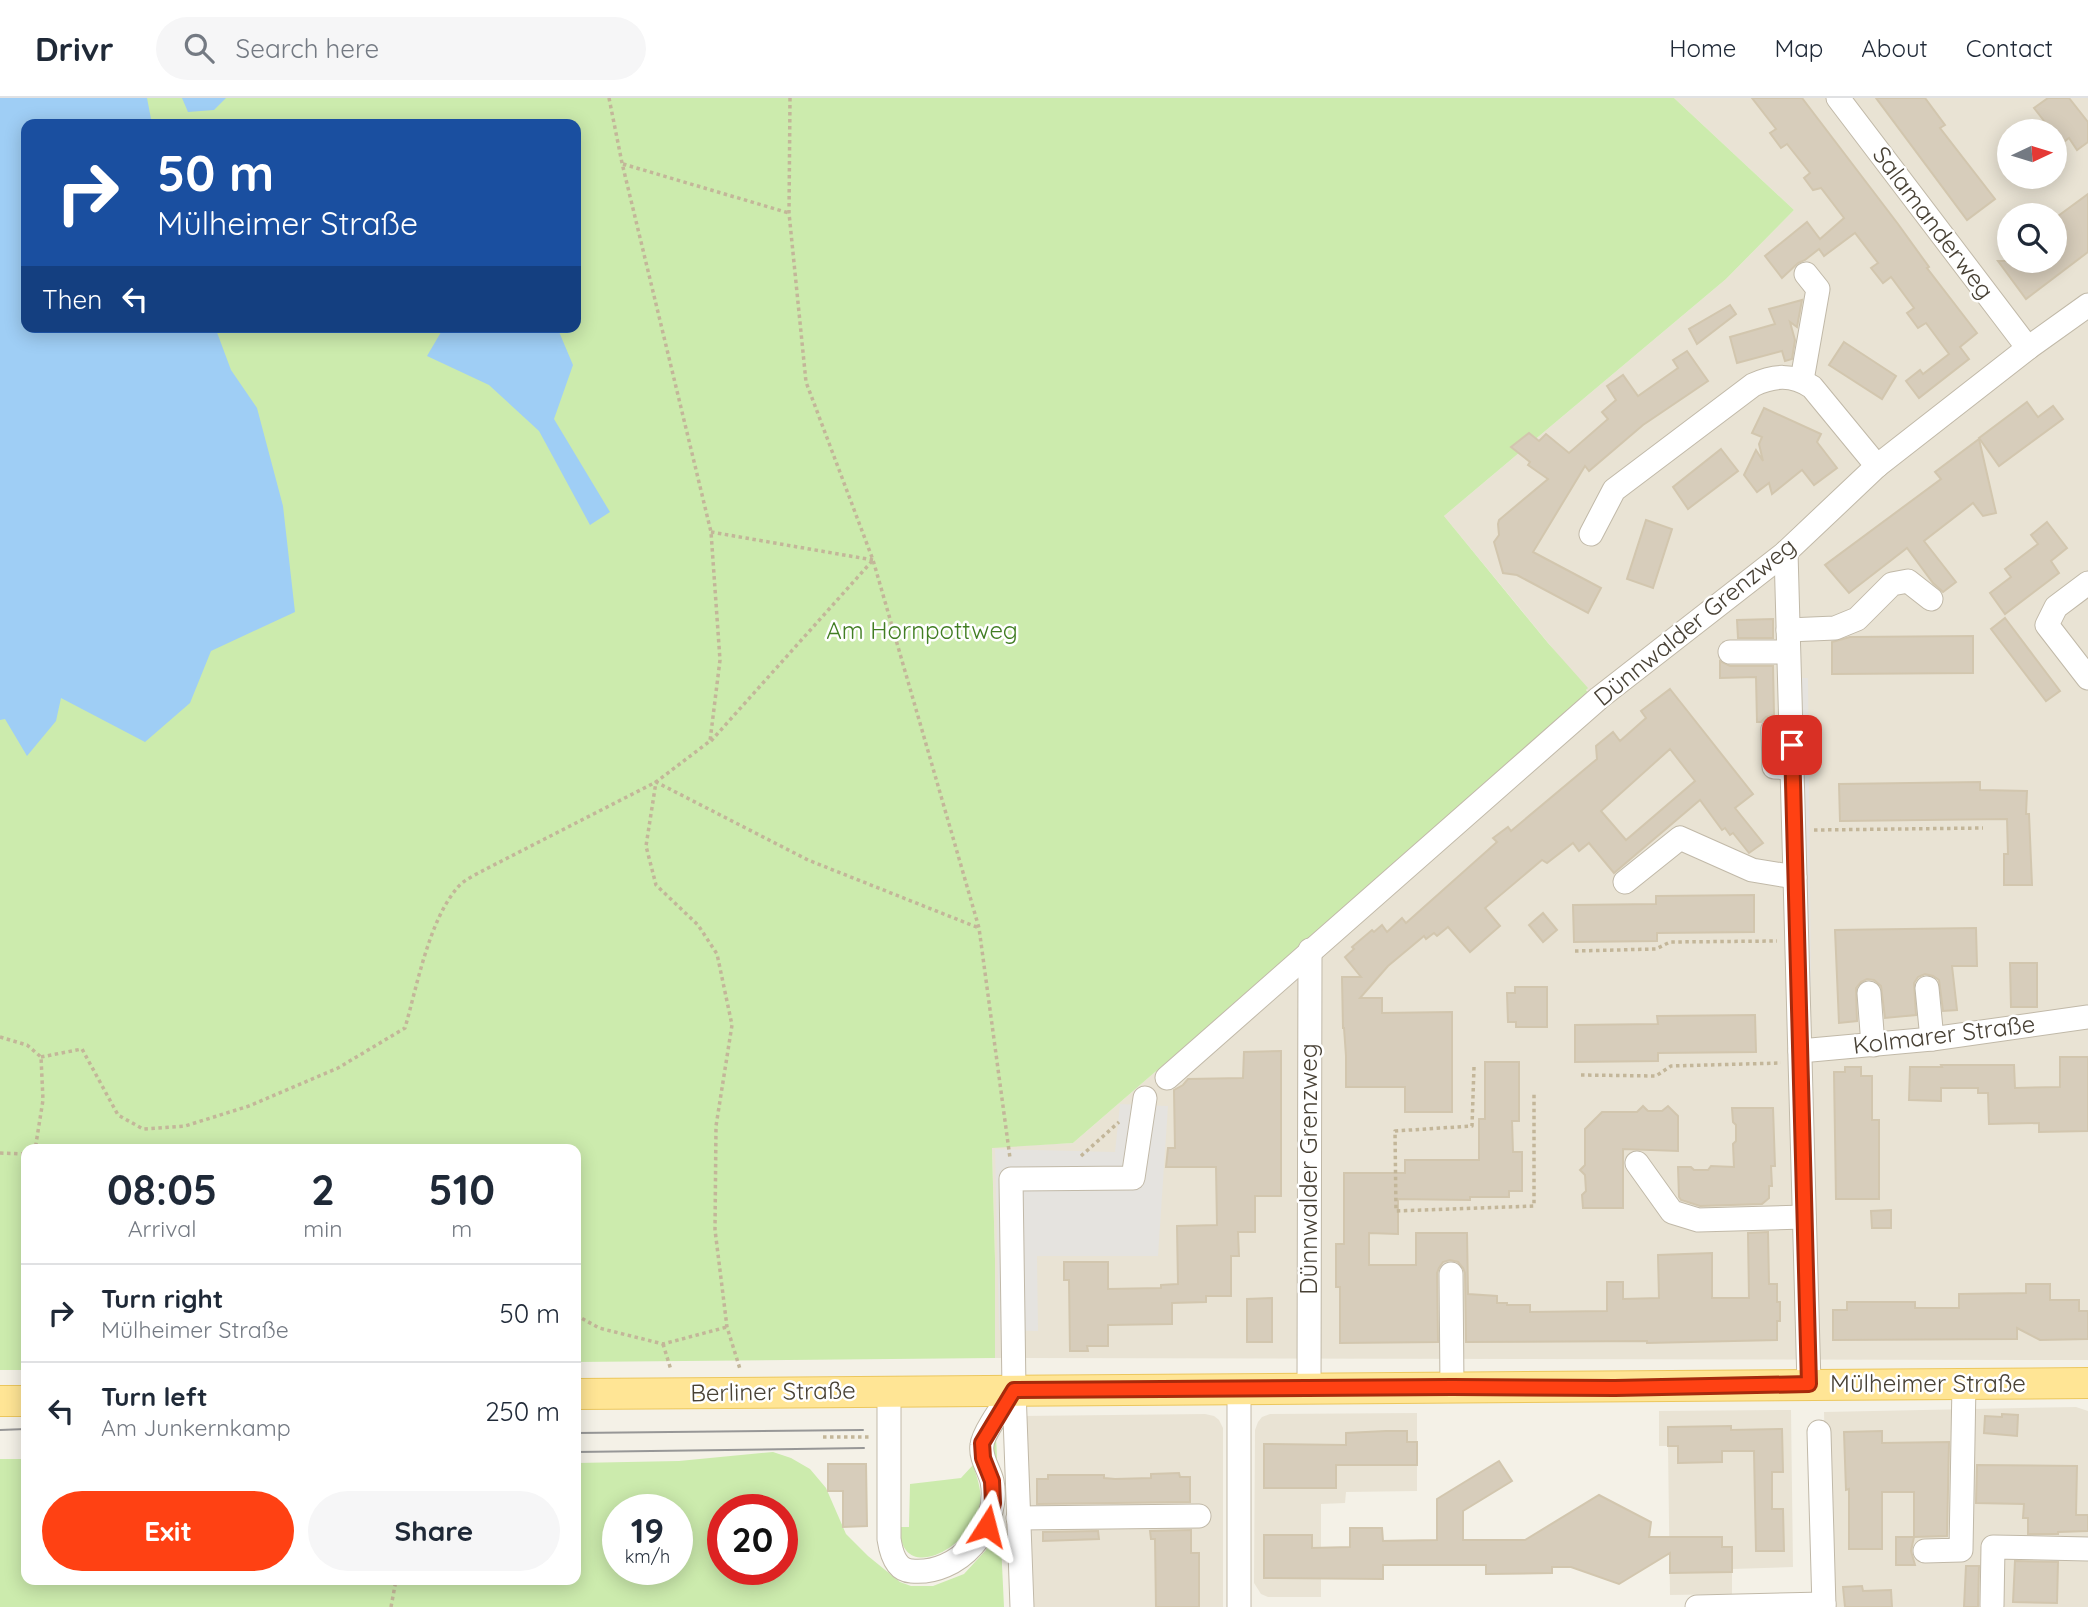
<!DOCTYPE html>
<meta charset="utf-8">
<style>
:root{--surface:#fff;--page:#f6f6f7;--text:#1f2937;--muted:#747a83;--line:#e0e1e3;--accent:#ff4113}
body{margin:0;font-family:Quicksand,sans-serif;background:var(--page);color:var(--text);height:100vh;display:flex;flex-direction:column;font-size:26px;white-space:nowrap}
*{box-sizing:border-box;margin:0}
p{font-size:23px;color:var(--muted)}
.icon{flex:none;width:38px;height:38px;fill:none;stroke:currentColor;stroke-width:2;stroke-linecap:round;stroke-linejoin:round}
.map{position:relative;flex:1;overflow:hidden}
.panel{position:absolute;left:21px;top:1046px;width:560px;height:441px;display:flex;flex-direction:column;background:var(--surface);border-radius:14px;box-shadow:0 4px 18px #0003}
.panel>*{flex:none}
.top-card{position:absolute;left:21px;top:21px;width:560px;height:214px;border-radius:14px;box-shadow:0 4px 18px #0003;background:#1a4fa0;color:#fff;overflow:hidden}
.needle{width:46px;rotate:86deg}
.tools{position:absolute;left:1997px;top:21px;display:grid;gap:14px}
.tools a{display:grid;place-items:center;width:70px;height:70px;border-radius:50%;background:var(--surface);box-shadow:0 4px 18px #0003;font-size:35px}
.speed{position:absolute;left:602px;top:1396px;display:flex;gap:14px;font-size:35px;font-weight:700;text-align:center}
.speed>*{display:grid;place-content:center;width:91px;height:91px;border-radius:50%;background:var(--surface);box-shadow:0 4px 18px #0003;line-height:1}
.speed small{font-size:18px;font-weight:400}
.speed .limit{border:10px solid #d22;background:#fff;color:#111}
.pin{position:absolute;display:grid;place-items:center;width:60px;height:60px;color:#fff;margin:-30px;border-radius:14px;box-shadow:0 4px 10px #0006}
.me{position:absolute;width:77px;margin:-38px;rotate:9deg;stroke-linejoin:round;filter:drop-shadow(0 0 5px #0008)}
.turn{display:flex;align-items:center;gap:24px;height:147px;padding:0 21px;font-size:32px}
.turn .icon{width:91px;height:91px;stroke-width:2.5}
.turn b{display:block;font-size:49px;line-height:60px}
.then{display:flex;align-items:center;height:66px;padding:0 21px;background:#0003;gap:14px;font-size:26px}
.eta{display:flex;justify-content:space-evenly;align-items:center;height:119px;text-align:center}
.eta b{font-size:42px;font-weight:700;line-height:49px}
.cta{display:flex;gap:14px;margin-top:auto;padding:14px 21px}
.cta a{flex:1;height:80px;border-radius:42px;background:var(--accent);color:#fff;font-size:28px;font-weight:700;line-height:80px;text-align:center}
.cta a+a{background:var(--page);color:var(--text)}
ul{padding:0;list-style:none}
li{display:flex;align-items:center;gap:21px;height:98px;padding:0 21px;border-top:2px solid var(--line)}
li div{flex:1}
li b{display:block;font-size:26px}
li em{font-style:normal}
header{display:flex;align-items:center;gap:42px;box-sizing:border-box;height:98px;padding:0 35px;background:var(--surface);border-bottom:2px solid var(--line)}
header strong{font-size:33px}
nav{display:flex;gap:38px;margin-inline-start:auto;font-size:24px}
.search{width:490px;height:63px;background:var(--page);display:flex;align-items:center;gap:18px;box-sizing:border-box;padding:0 24px;border-radius:38px;color:var(--muted);font-size:26px}
.map>svg:first-child{display:block}
.residential{fill:#e9e3d4;fill-rule:evenodd}
.green{fill:#ccebad;fill-rule:evenodd}
.parking{fill:#e5e3df}
.water{fill:#9fcef5}
.building{fill:#d7cdbb;stroke:#d2c6ae;stroke-width:2;fill-rule:evenodd}
.lines{fill:none;stroke-linecap:round;stroke-linejoin:round}
.minor-casing{stroke:#c1b9a8;stroke-width:25}
.major-casing{stroke:#ecc75d;stroke-width:32}
.path{stroke:#c3b699;stroke-width:3.5;stroke-dasharray:3.5 3.5;stroke-linecap:butt}
.minor{stroke:#fff;stroke-width:23}
.major{stroke:#ffe595;stroke-width:30}
.tram{stroke:#979797;stroke-width:2}
.route-casing{stroke:#a62a0c;stroke-width:18}
.route{stroke:#ff4113;stroke-width:12}
.labels{text-anchor:middle;stroke-width:5;stroke-linejoin:round;paint-order:stroke}
.street-label{font-size:24px;fill:#484135;stroke:#fff}
.park-label{font-size:24px;fill:#427e24;stroke:#fff}
</style>
<header>
<strong>Drivr</strong>
<div class="search"><svg class="icon" aria-label="search" viewBox="0 0 24 24"><circle cx="10" cy="10" r="6"/><path d="M15 15l6 6"/></svg>Search here</div>
<nav><a>Home</a><a>Map</a><a>About</a><a>Contact</a></nav>
</header>
<div class="map">
<svg width="2088" height="1509" viewBox="0 0 2088 1509">
<rect width="100%" height="100%" fill="#f4f1e7"/>
<g class="residential">
<path d="M1674,0h414v1262l-1093,-2v-99l-3,-112 81,-4 518,-448 -147,-179 282,-237 68,-69zM2009,33h45v46h-45zM2009,117h45v46h-45z"/>
<polygon points="2076,1309 2088,1313 2088,1509 1829,1509 1824,1314"/>
<polygon points="1791,1312 1793,1469 1732,1471 1732,1496 1670,1497 1668,1348 1659,1348 1659,1313"/>
<polygon points="1417,1315 1417,1393 1346,1394 1345,1405 1321,1406 1321,1499 1268,1499 1261,1496 1254,1485 1255,1332 1258,1324 1262,1319 1270,1316"/>
<polygon points="1205,1316 1214,1318 1219,1322 1223,1330 1223,1509 1028,1509 1021,1318"/>
</g>
<g class="green">
<path d="M0,0h1674l120,112 -68,69 -282,237 104,127 40,45 -2,2 5,5 -518,448 -81,5 3,111v99l-419,4v-212h-550v220h-26zM26,26h550v203h-550z"/>
<path d="M996,1339l8,170h-1004v-148h26v121h550v-117l103,-2 94,-9 18,6 19,11 16,19 20,46 22,22 32,26 11,4h22l31,-12 22,-24 8,-21 -4,-87zM618,1412h59v60h-59zM723,1412h59v60h-59z"/>
<path d="M973,1367c4,13 9,25 7,38 -7,46 -81,83 -80,24h9l1,-43 51,-6z"/>
</g>
<g class="parking">
<polygon points="1801,580 1808,580 1811,889 1805,889"/>
<polygon points="1120,1006 1168,1008 1158,1158 1037,1158 1038,1233 999,1232 995,1051 1115,1054"/>
</g>
<g class="water">
<polygon points="0,0 147,0 152,26 26,26 26,229 215,229 231,272 257,310 283,408 295,514 211,553 190,605 145,644 61,600 56,623 27,658 5,621 0,622"/>
<polygon points="182,0 226,0 214,12 188,14"/>
<polygon points="444,229 557,229 573,267 554,321 610,414 590,427 539,333 489,287 427,258"/>
</g>
<g class="building">
<polygon points="1752,0 1802,0 1898,126 1929,169 1927,170 1977,235 1960,249 1969,261 1919,300 1906,283 1920,272 1923,276 1949,256 1926,225 1918,230 1907,215 1914,210 1891,179 1883,185 1871,170 1878,165 1855,135 1824,158 1819,151 1805,162 1798,165 1782,180 1765,158 1807,124 1820,141 1844,120 1821,90 1813,92 1804,80 1810,75 1787,46 1781,50 1770,35 1776,31"/>
<polygon points="1876,0 1925,0 1945,27 1940,30 1995,101 1967,122"/>
<polygon points="2048,0 2069,0 2088,24 2088,44 2077,52 2069,40 2061,46 2054,37 2054,33 2052,33 2034,10"/>
<polygon points="2088,96 2088,154 2026,201 1998,163 2054,163 2054,121"/>
<polygon points="1802,202 1797,229 1790,224 1795,242 1792,261 1785,263 1782,253 1737,265 1730,239 1775,226 1769,211"/>
<polygon points="1730,207 1736,216 1697,246 1689,231"/>
<polygon points="1844,244 1896,278 1882,301 1829,267"/>
<polygon points="1687,253 1708,283 1643,327 1589,373 1585,368 1533,454 1601,490 1588,515 1517,477 1503,475 1494,444 1499,437 1498,426 1499,422 1548,381 1528,367 1530,364 1511,349 1529,335 1539,343 1546,336 1569,355 1608,321 1602,314 1616,302 1607,288 1623,277 1638,298 1678,270 1673,262"/>
<polygon points="2027,304 2038,319 2053,308 2063,321 1999,368 1979,340"/>
<polygon points="1764,310 1821,336 1817,344 1837,370 1814,387 1802,372 1772,396 1769,385 1757,394 1744,377 1756,352 1763,363 1759,346 1762,339 1752,335"/>
<polygon points="1979,341 1996,415 1983,418 1973,405 1924,443 1956,484 1943,494 1933,485 1907,450 1849,495 1825,467 1941,381 1935,374"/>
<polygon points="1721,351 1738,373 1688,411 1673,389"/>
<polygon points="1646,422 1672,431 1653,490 1627,481"/>
<polygon points="2047,424 2067,450 2051,463 2059,475 2005,516 1990,495 2011,479 2005,471 2038,446 2031,437"/>
<polygon points="2005,520 2060,593 2046,603 1991,531"/>
<polygon points="1773,521 1773,540 1738,540 1737,522"/>
<polygon points="1973,538 1973,575 1832,576 1832,544 1850,539"/>
<polygon points="1720,563 1730,568 1773,568 1774,617 1766,619 1761,624 1757,624 1756,579 1720,580"/>
<path d="M1670,591l83,105 -18,14 28,35 -14,10 -16,-20 -3,2 -5,-7 -3,2 -22,-30 -86,73 -25,-30 -10,8 -6,-8 -26,20 -5,-3 -57,48 15,18 -30,26 -22,-25 -11,9 -3,-3 -8,6 -2,-3 -36,30 -28,32h22v15l70,-1v100h-47v-25h-59v-31l-2,-28h-1l-1,-51h19l-16,-20 9,-8 -2,-2 20,-17 2,2 8,-7 5,7 15,-14 4,5 91,-81 -4,-4 15,-11 3,4 86,-72 -1,-13 17,-14 7,9 26,-23 -5,-7zM1670,651l25,32 -69,59 -25,-29z"/>
<polygon points="1980,684 1980,692 2027,693 2026,716 2029,716 2032,787 2004,787 2004,756 2008,756 2007,721 1840,723 1839,686"/>
<polygon points="1754,797 1754,834 1657,835 1657,843 1574,844 1573,807 1656,806 1656,798"/>
<polygon points="1543,815 1557,832 1543,844 1529,827"/>
<polygon points="1976,830 1977,868 1952,868 1957,912 1943,913 1939,882 1933,878 1925,876 1918,879 1914,885 1916,917 1885,920 1881,888 1874,882 1867,881 1861,884 1856,890 1857,923 1839,925 1835,832"/>
<polygon points="2010,865 2037,865 2037,909 2011,909"/>
<polygon points="1515,889 1547,889 1547,929 1516,929 1516,924 1508,924 1507,895 1515,895"/>
<polygon points="1755,917 1756,954 1658,955 1658,963 1575,964 1575,927 1658,926 1657,918"/>
<polygon points="1281,953 1281,1098 1255,1098 1255,1134 1238,1134 1239,1158 1231,1158 1231,1198 1206,1198 1206,1204 1172,1205 1172,1226 1108,1227 1108,1248 1087,1248 1088,1253 1070,1253 1069,1182 1064,1182 1064,1164 1108,1164 1108,1191 1161,1190 1161,1187 1178,1186 1177,1128 1217,1127 1216,1069 1166,1069 1168,1050 1175,1050 1174,992 1183,987 1188,981 1243,980 1244,954"/>
<polygon points="2060,959 2088,959 2088,1033 2039,1034 2039,1025 1989,1026 1988,995 1978,995 1978,990 1941,990 1941,1003 1909,1002 1910,969 1942,969 1941,967 2014,967 2015,990 2060,989"/>
<polygon points="1485,964 1519,964 1519,1023 1512,1023 1513,1054 1522,1054 1522,1093 1509,1093 1509,1099 1470,1099 1470,1102 1398,1101 1398,1136 1369,1135 1369,1167 1416,1167 1416,1135 1467,1135 1468,1196 1497,1198 1497,1205 1507,1205 1507,1207 1530,1207 1530,1214 1607,1213 1607,1184 1623,1184 1623,1201 1659,1200 1658,1157 1712,1155 1712,1200 1749,1200 1748,1135 1768,1134 1769,1186 1777,1186 1777,1204 1780,1204 1780,1223 1777,1223 1777,1242 1647,1245 1647,1243 1466,1244 1465,1175 1463,1170 1458,1164 1450,1162 1443,1164 1439,1170 1437,1175 1438,1244 1340,1245 1340,1189 1336,1189 1336,1146 1344,1146 1344,1075 1405,1075 1405,1062 1479,1062 1479,1021 1485,1021"/>
<polygon points="1845,969 1861,969 1861,978 1872,978 1872,1022 1879,1022 1879,1101 1836,1101 1834,974 1845,974"/>
<polygon points="1643,1008 1648,1013 1662,1013 1668,1008 1678,1018 1678,1053 1623,1051 1623,1110 1583,1110 1582,1097 1586,1093 1585,1077 1580,1072 1585,1067 1585,1031 1602,1014 1637,1014"/>
<polygon points="1732,1010 1773,1010 1775,1068 1771,1068 1772,1088 1769,1088 1769,1100 1762,1106 1700,1108 1681,1102 1679,1099 1678,1069 1691,1069 1694,1072 1708,1072 1711,1068 1734,1069 1733,1046 1736,1043 1736,1027 1733,1024"/>
<polygon points="1891,1112 1891,1130 1872,1130 1871,1113"/>
<polygon points="2026,1186 2050,1186 2050,1202 2079,1202 2079,1213 2088,1213 2088,1241 2040,1242 2017,1230 2017,1241 1833,1242 1833,1212 1847,1212 1847,1204 1915,1204 1915,1210 1959,1210 1959,1196 2026,1195"/>
<polygon points="1272,1200 1272,1244 1247,1244 1247,1201"/>
<polygon points="2002,1316 2018,1317 2017,1338 1984,1335 1985,1318 2002,1319"/>
<polygon points="1731,1328 1731,1332 1782,1331 1783,1374 1772,1374 1772,1411 1783,1411 1784,1453 1756,1453 1754,1353 1722,1353 1722,1364 1678,1365 1678,1348 1668,1348 1668,1329"/>
<polygon points="1386,1333 1407,1333 1407,1344 1417,1344 1417,1367 1336,1367 1336,1390 1264,1390 1264,1346 1346,1347 1346,1335"/>
<polygon points="1882,1333 1882,1345 1949,1344 1947,1438 1914,1439 1914,1394 1882,1394 1882,1451 1849,1451 1849,1391 1846,1392 1844,1334"/>
<polygon points="1499,1363 1512,1383 1463,1413 1463,1442 1525,1442 1599,1397 1651,1424 1649,1439 1722,1439 1722,1449 1732,1449 1732,1474 1670,1475 1670,1455 1619,1486 1571,1469 1552,1469 1552,1475 1486,1476 1486,1467 1383,1467 1383,1481 1264,1480 1264,1437 1312,1437 1312,1450 1350,1449 1350,1430 1382,1430 1383,1443 1437,1442 1437,1401"/>
<polygon points="828,1366 866,1366 867,1428 843,1429 843,1393 828,1393"/>
<polygon points="1977,1367 2077,1368 2076,1417 2088,1417 2088,1433 2058,1434 2058,1436 2028,1436 2028,1420 2023,1420 2024,1406 1976,1405"/>
<polygon points="1179,1375 1180,1379 1190,1379 1190,1404 1037,1406 1037,1381 1048,1381 1048,1377 1104,1377 1104,1380 1115,1381 1151,1380 1151,1376"/>
<polygon points="1191,1432 1191,1455 1199,1455 1199,1509 1156,1509 1155,1441 1151,1441 1150,1433"/>
<polygon points="1098,1433 1099,1441 1043,1443 1043,1434"/>
<polygon points="1896,1439 1914,1439 1911,1453 1915,1467 1896,1467"/>
<polygon points="2015,1463 2058,1464 2057,1505 2013,1504"/>
<polygon points="1966,1468 1979,1468 1978,1509 1964,1509"/>
<polygon points="1862,1488 1863,1493 1891,1492 1892,1509 1845,1509 1843,1489"/>
</g>
<g class="lines">
<g class="minor-casing">
<g id="minor">
<polyline points="1838,0 2028,250"/>
<polyline points="1802,282 1818,191 1806,176"/>
<path d="M1591,436l23,-44 139,-105c21,-10 39,-11 59,2l65,79"/>
<polyline points="1786,454 1809,1286"/>
<polyline points="2088,485 2056,509 2047,527 2088,580"/>
<polyline points="1788,532 1835,530 1857,521 1892,486 1908,483 1931,501"/>
<polyline points="1730,554 1788,554"/>
<polyline points="1773,631 1774,669 1792,670"/>
<polyline points="1625,784 1680,740 1752,772 1795,779"/>
<polyline points="1927,890 1932,941"/>
<polyline points="1869,895 1873,947"/>
<polyline points="1800,953 1932,941 2088,919"/>
<polyline points="1167,980 1599,600 1785,455 1877,368 2028,250 2088,207"/>
<polyline points="1637,1065 1672,1114 1698,1122 1804,1119"/>
<polyline points="1451,1176 1452,1289"/>
<polyline points="1309,1290 1310,852"/>
<path d="M889,1293v148c2,13 7,31 22,32 48,5 90,-44 81,-90 -3,-12 -12,-23 -10,-36 1,-13 24,-43 32,-55"/>
<polyline points="1819,1334 1824,1509"/>
<polyline points="1018,1420 1199,1418"/>
<polyline points="1925,1453 1961,1452 1964,1286"/>
<polyline points="1992,1507 1993,1449 2088,1451"/>
<polyline points="1022,1509 1014,1292 1011,1081 1133,1080 1145,1000"/>
<polyline points="1239,1509 1239,1290"/>
<polyline points="1697,1509 1824,1506"/>
</g>
</g>
<g class="major-casing">
<g id="major">
<polyline points="576,1296 2088,1285"/>
<polyline points="0,1303 26,1303"/>
</g>
</g>
<g class="path">
<polyline points="609,0 622,65 711,434 720,562 710,643 656,684 646,748 656,787 698,827 717,856 732,927 716,1028 715,1132 727,1229 740,1271"/>
<polyline points="790,0 789,115 806,284 873,462 979,830 1010,1060"/>
<polyline points="623,66 789,115"/>
<polyline points="711,434 873,462"/>
<polyline points="711,643 873,462"/>
<polyline points="1814,732 1983,730"/>
<polyline points="1575,853 1656,851 1670,844 1777,843"/>
<polyline points="0,939 27,947 41,959 43,1002 35,1052"/>
<path d="M41,959l41,-8 36,66 25,14 42,-3 64,-20 89,-38 67,-40c12,-42 24,-108 53,-141 7,-8 19,-13 28,-18l170,-87 152,78 171,68"/>
<polyline points="1474,969 1472,1028 1395,1033 1396,1113 1534,1108 1534,994"/>
<polyline points="1581,977 1656,978 1671,968 1781,965"/>
<polyline points="0,1055 26,1056"/>
<polyline points="1081,1058 1119,1024"/>
<polyline points="576,1217 599,1230 663,1246 727,1229"/>
<polyline points="663,1246 671,1272"/>
<polyline points="823,1339 869,1339"/>
<polyline points="391,1509 396,1482"/>
</g>
<use href="#minor" class="minor"/>
<use href="#major" class="major"/>
<g class="tram">
<polyline points="0,1332 26,1331"/>
<polyline points="576,1335 863,1332"/>
<polyline points="576,1354 864,1350"/>
</g>
</g>
<g class="lines">
<g class="route-casing">
<polyline id="route" points="987,1428 993,1405 992,1383 983,1360 982,1345 1014,1292 1452,1289 1615,1290 1809,1286 1792,647"/>
</g>
<use href="#route" class="route"/>
</g>
<g class="labels">
<g class="street-label">
<text transform="translate(1933 125) rotate(53)" y="8">Salamanderweg</text>
<text transform="translate(1695 524) rotate(-39)" y="8">Dünnwalder Grenzweg</text>
<text transform="translate(1944 937) rotate(-7)" y="8">Kolmarer Straße</text>
<text transform="translate(1309 1071) rotate(-90)" y="8">Dünnwalder Grenzweg</text>
<text x="1928" y="1294">Mülheimer Straße</text>
<text transform="translate(773 1294) rotate(-1)" y="8">Berliner Straße</text>
</g>
<g class="park-label">
<text x="922" y="541">Am Hornpottweg</text>
</g>
</g>
</svg>
<div class="tools">
<a><svg class="needle" viewBox="-14 -14 28 28"><path d="M0-13l5 13h-10z" fill="#e53935"/><path d="M0 13l5-13h-10z" fill="#747a83"/></svg></a>
<a><svg class="icon" aria-label="search" viewBox="0 0 24 24"><circle cx="10" cy="10" r="6"/><path d="M15 15l6 6"/></svg></a>
</div>
<div class="speed"><div>19<small>km/h</small></div><div class="limit">20</div></div>
<div class="pin" style="left:1792px;top:647px;background:#d93025"><svg class="icon" aria-label="arrive" viewBox="0 0 24 24"><path d="M6 21V4h12l-3 4 3 4H6"/></svg></div>
<svg class="me" style="left:987px;top:1428px" viewBox="-20 -20 40 40"><path d="M0-17L14 15 0 8-14 15z" fill="#ff4113" stroke="#fff" stroke-width="4"/></svg>
<div class="top-card">
<div class="turn"><svg class="icon" aria-label="right" viewBox="0 0 24 24"><path d="M7 20v-9h11M14 6l5 5-5 5"/></svg><div><b>50 m</b>Mülheimer Straße</div></div>
<div class="then">Then<svg class="icon" aria-label="left" viewBox="0 0 24 24"><path d="M17 20v-9H6M10 6l-5 5 5 5"/></svg></div>
</div>
<section class="panel">
<div class="eta">
<div><b>08:05</b><p>Arrival</p></div>
<div><b>2</b><p>min</p></div>
<div><b>510</b><p>m</p></div>
</div>
<ul>
<li><svg class="icon" aria-label="right" viewBox="0 0 24 24"><path d="M7 20v-9h11M14 6l5 5-5 5"/></svg><div><b>Turn right</b><p>Mülheimer Straße</p></div><em>50 m</em></li>
<li><svg class="icon" aria-label="left" viewBox="0 0 24 24"><path d="M17 20v-9H6M10 6l-5 5 5 5"/></svg><div><b>Turn left</b><p>Am Junkernkamp</p></div><em>250 m</em></li>
</ul>
<div class="cta"><a>Exit</a><a>Share</a></div>
</section>
</div>
